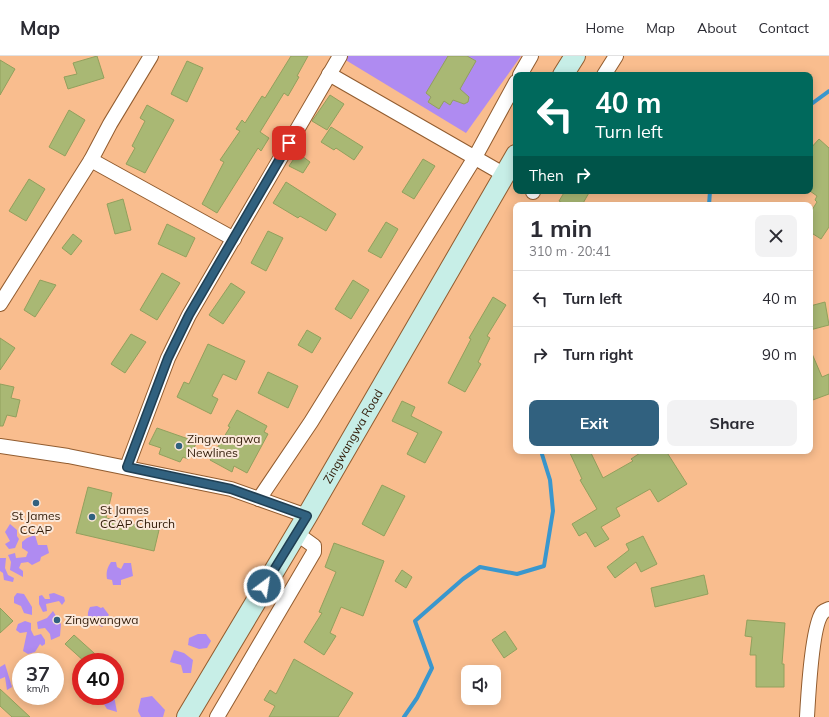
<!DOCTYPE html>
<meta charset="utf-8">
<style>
:root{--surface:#fff;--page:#f2f2f3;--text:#2b2b33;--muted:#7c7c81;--line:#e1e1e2;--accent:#31617f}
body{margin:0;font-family:Mulish,sans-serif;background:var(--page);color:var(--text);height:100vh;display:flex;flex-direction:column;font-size:15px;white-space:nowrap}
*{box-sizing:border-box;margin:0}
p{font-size:13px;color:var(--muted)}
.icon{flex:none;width:22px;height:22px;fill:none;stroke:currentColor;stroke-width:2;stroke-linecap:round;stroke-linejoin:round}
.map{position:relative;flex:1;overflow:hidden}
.side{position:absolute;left:513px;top:146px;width:300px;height:252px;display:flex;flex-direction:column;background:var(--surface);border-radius:8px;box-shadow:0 2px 10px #0003}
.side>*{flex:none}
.banner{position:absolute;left:513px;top:16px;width:300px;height:122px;border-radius:8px;box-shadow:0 2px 10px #0003;background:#00695c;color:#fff;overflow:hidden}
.tools{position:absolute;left:461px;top:609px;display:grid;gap:8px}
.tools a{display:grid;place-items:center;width:40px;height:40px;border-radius:8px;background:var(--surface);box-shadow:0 2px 10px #0003;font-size:20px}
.speed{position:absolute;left:12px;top:597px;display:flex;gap:8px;font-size:20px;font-weight:700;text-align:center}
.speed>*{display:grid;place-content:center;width:52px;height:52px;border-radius:50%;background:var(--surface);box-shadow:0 2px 10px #0003;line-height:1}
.speed small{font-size:10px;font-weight:400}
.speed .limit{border:6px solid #d22;background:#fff;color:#111}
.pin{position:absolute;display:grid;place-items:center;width:34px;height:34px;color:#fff;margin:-17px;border-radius:8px;box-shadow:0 2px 6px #0006}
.me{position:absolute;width:44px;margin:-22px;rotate:31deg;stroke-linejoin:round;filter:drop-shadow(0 0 3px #0008)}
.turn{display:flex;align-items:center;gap:14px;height:84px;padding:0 16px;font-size:18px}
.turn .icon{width:52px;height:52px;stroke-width:2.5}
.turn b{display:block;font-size:28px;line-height:34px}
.then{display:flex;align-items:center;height:38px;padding:0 16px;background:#0003;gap:8px;font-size:15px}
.round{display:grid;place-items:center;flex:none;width:42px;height:42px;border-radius:8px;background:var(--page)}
.overview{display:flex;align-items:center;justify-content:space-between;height:68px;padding:0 16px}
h1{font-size:24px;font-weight:700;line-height:30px}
.cta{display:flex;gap:8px;margin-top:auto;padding:8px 16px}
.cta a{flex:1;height:46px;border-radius:8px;background:var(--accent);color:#fff;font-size:16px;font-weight:700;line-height:46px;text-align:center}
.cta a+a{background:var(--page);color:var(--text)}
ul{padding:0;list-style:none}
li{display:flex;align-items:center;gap:12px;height:56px;padding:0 16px;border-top:1px solid var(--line)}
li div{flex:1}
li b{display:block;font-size:15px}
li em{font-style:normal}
header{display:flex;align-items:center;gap:24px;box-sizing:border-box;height:56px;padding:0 20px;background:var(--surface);border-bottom:1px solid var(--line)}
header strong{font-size:19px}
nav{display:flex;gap:22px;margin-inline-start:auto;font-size:14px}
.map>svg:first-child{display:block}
.green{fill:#af8bf1}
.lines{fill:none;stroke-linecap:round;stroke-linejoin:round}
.stream{stroke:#3997ce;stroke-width:4}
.building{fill:#a9b874;stroke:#92a05d}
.street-casing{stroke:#925c2f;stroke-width:16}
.secondary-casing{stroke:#925c2f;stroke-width:22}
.street{stroke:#fff;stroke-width:14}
.secondary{stroke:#c7eee7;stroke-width:20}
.route-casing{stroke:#203f53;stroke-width:10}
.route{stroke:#31617f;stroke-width:7}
.poi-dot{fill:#31617f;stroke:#fbe8da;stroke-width:1.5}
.labels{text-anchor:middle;stroke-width:4;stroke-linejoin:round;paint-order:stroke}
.street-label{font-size:12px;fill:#321c09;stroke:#fbe8da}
.poi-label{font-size:12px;fill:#321c09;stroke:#fbe8da;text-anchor:start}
</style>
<header>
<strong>Map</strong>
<nav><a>Home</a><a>Map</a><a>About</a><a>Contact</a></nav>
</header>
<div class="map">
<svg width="829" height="661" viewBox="0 0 829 661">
<rect width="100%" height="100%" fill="#f9bd8e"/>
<g class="green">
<polygon points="339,0 521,0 466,77"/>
<polygon points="10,468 17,474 17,480 19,483 15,492 9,493 5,488 10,485 5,476"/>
<polygon points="35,479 38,489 47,489 49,497 41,501 40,505 32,509 28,506 21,507 19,512 23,515 23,521 10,514 11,506 8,499 15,497 16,502 26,501 28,496 22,492 22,486 27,482"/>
<polygon points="0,502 6,502 5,512 8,519 14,522 13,526 4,524 3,517 0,515"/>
<path d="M111,506h5l1,5 4,2 3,-6h7l2,13 -12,4v5h-8l-1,-5 -5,-1c-1,-7 0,-11 4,-17z"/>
<polygon points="17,537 24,538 32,551 32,559 24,557 21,550 14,547 14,541"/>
<polygon points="54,537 64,541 65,545 62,549 59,545 46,548 47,555 43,556 39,548 39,540 42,539 45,543 50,543 49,538"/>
<path d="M97,550l4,2 2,-1 6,8 -3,3 2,3 -6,6 -6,-4h-5c-4,-6 -4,-10 -1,-16z"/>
<polygon points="53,555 61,568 60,580 51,584 50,578 45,572 38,573 37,566 47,562"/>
<polygon points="25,565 31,567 31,574 34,580 41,578 45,584 45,588 42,590 40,588 35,596 28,598 23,595 27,576 20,577 16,574 18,568"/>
<polygon points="198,578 206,578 211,585 207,592 199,593 188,589 189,582"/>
<polygon points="174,594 184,597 193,604 191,617 183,617 181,609 170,606"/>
<polygon points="5,608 12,631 7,634 5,621 0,623 0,611"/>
<polygon points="93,640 114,640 117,656 107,653 102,645 93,646"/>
<polygon points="152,640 165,654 163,661 141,661 138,655 141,642"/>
</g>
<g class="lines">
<g class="stream">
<polyline points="810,49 829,35"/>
<polyline points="709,149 710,135"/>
<polyline points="404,661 417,642 432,612 415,565 463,523 480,511 517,518 544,510 553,455 550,424 541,395"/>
</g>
</g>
<g class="building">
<polygon points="97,0 104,22 68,33 64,21 77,18 73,7"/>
<polygon points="291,0 308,0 297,20 299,21 288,40 284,37 260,76 269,82 261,95 258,92 217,157 202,148 224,106 220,104 240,75 236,73 242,64 245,67 262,40 265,42"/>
<polygon points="448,0 467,0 476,5 460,33 469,41 468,46 464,48 453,44 450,49 444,45 439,53 428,46 431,41 426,37"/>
<polygon points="0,4 15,13 0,39"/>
<polygon points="187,5 203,12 187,46 171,38"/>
<polygon points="330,39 344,48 327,74 312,65"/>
<polygon points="147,49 174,64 145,117 126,108 135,92 132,90 145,65 140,62"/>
<polygon points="69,54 85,64 65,100 49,91"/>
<polygon points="331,71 363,91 354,104 336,92 334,94 321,86"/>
<polygon points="819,83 829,92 829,171 821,183 810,176 810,157 817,146 815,144 817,140 810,135 810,93"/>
<polygon points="298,97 310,106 303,117 289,110"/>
<polygon points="423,103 435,110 414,143 402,136"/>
<polygon points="29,123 45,133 26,165 9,155"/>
<polygon points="286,126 336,158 326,175 300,160 298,162 273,147"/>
<polygon points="565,135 590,135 582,149 566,149 559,145"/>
<polygon points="123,143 131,174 115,178 107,148"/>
<polygon points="386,166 398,173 381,202 368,195"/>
<polygon points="167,168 195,182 186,201 158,188"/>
<polygon points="268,175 283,182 266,215 251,207"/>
<polygon points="73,178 82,185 71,199 62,192"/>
<polygon points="162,217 180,227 157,264 140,254"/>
<polygon points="40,224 56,229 35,261 24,254"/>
<polygon points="353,224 369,234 351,263 335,253"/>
<polygon points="231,227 245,236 223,268 209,259"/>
<polygon points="493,241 506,249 487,280 490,282 478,306 481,308 465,336 448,327 471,283 469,282"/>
<polygon points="825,246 829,269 810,274 810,250"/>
<polygon points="307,274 321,282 312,297 298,289"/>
<polygon points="131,278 146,286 125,317 111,308"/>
<polygon points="0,282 15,292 0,314"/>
<polygon points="208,288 245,305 236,324 223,318 212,340 218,343 211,358 177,341 184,326 189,328"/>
<polygon points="810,293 822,321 829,318 829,338 810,345"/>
<polygon points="268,316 298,330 288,352 258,337"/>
<polygon points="0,328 14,331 11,342 20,344 16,361 7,359 3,370 0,370"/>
<polygon points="402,345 415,351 411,360 442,376 425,407 407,398 418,377 392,365"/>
<polygon points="237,354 267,370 264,376 268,378 247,417 234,410 232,416 210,404 230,371 228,370"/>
<polygon points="157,372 197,386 188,403 183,401 180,406 159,398 161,392 149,388"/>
<polygon points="569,395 590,395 603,422 633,405 631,403 643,395 666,395 687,428 658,446 650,433 616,452 620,460 601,471 609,483 595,491 586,476 579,480 572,468 597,453 580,424 582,423"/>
<polygon points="382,429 405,440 384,480 362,468"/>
<polygon points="88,431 112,437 106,462 159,474 154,495 76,477"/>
<polygon points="643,480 657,508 641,516 636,506 615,522 607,511 629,494 626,488"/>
<polygon points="334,487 384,505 363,560 341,551 330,577 336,580 324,599 304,586 322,557 319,556 336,516 325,511"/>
<polygon points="402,514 412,521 406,532 395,525"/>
<polygon points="704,519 708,538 655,551 651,532"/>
<polygon points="0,552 13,565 0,577"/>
<polygon points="747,564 785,567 782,608 784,608 784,631 756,631 756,599 750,599 752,581 745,580"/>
<polygon points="505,575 517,593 504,602 492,584"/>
<polygon points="74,579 104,606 85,606 65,588"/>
<polygon points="294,603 353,637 338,661 269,661 275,650 264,644 270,634 276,638"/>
<polygon points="0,633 30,661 12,661 0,650"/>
</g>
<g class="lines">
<g class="street-casing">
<g id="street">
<polyline points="329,18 505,119"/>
<polyline points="520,19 531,0"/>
<polyline points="604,19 616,0"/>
<polyline points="91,104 234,183"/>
<polyline points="533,136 533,135"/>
<polyline points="0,248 91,104 110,68 151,0"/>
<polyline points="0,390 68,400 231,433 307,460"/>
<polyline points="127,411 168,302 189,259 340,0"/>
<polyline points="259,443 311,366 474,103 516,26"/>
<polyline points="217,661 314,496 314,490 296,477"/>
<path d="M807,661c1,-18 5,-94 16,-105 2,-2 4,-2 6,-3"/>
</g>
</g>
<g class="secondary-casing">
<g id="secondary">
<polyline points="563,19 575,0"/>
<path id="s1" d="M187,661l120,-201 209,-361"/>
</g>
</g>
<use href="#street" class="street"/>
<use href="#secondary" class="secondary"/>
</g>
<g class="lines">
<g class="route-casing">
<polyline id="route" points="264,530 307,460 231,433 127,411 168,302 189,259 289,87"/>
</g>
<use href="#route" class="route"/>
</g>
<g class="poi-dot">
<circle cx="179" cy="390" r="4"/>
<circle cx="36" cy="447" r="4"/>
<circle cx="92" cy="461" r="4"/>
<circle cx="57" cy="564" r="4"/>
</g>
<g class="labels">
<g class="street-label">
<text dy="4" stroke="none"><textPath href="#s1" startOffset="326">Zingwangwa Road</textPath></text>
</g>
<g class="poi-label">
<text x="187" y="387">Zingwangwa<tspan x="187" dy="14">Newlines</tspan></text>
<text x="100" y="458">St James<tspan x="100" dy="14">CCAP Church</tspan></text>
<text x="36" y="464" text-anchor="middle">St James<tspan x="36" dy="14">CCAP</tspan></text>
<text x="65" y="568">Zingwangwa</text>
</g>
</g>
</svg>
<div class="tools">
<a><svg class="icon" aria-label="sound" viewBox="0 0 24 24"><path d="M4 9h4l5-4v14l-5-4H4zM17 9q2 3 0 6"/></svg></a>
</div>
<div class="speed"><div>37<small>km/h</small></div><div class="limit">40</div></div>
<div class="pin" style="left:289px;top:87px;background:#d93025"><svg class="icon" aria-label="arrive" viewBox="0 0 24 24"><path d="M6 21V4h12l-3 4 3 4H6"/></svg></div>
<svg class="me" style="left:264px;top:530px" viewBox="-20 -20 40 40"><circle r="17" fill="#31617f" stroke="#fff" stroke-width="3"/><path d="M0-11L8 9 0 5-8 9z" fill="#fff"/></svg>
<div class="banner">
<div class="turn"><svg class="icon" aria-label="left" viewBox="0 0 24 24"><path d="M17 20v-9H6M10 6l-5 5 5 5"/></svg><div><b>40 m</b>Turn left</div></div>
<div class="then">Then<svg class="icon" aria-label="right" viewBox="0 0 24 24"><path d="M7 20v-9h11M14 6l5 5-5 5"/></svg></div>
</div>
<section class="side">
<div class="overview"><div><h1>1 min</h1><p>310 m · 20:41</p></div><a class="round"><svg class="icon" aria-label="close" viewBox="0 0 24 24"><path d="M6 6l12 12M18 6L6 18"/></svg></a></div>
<ul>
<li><svg class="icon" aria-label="left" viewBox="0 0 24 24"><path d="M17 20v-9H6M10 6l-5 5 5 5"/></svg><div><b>Turn left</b></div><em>40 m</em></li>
<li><svg class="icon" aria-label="right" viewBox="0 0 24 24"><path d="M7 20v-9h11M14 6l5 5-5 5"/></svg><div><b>Turn right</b></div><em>90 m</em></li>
</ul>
<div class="cta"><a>Exit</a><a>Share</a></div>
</section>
</div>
